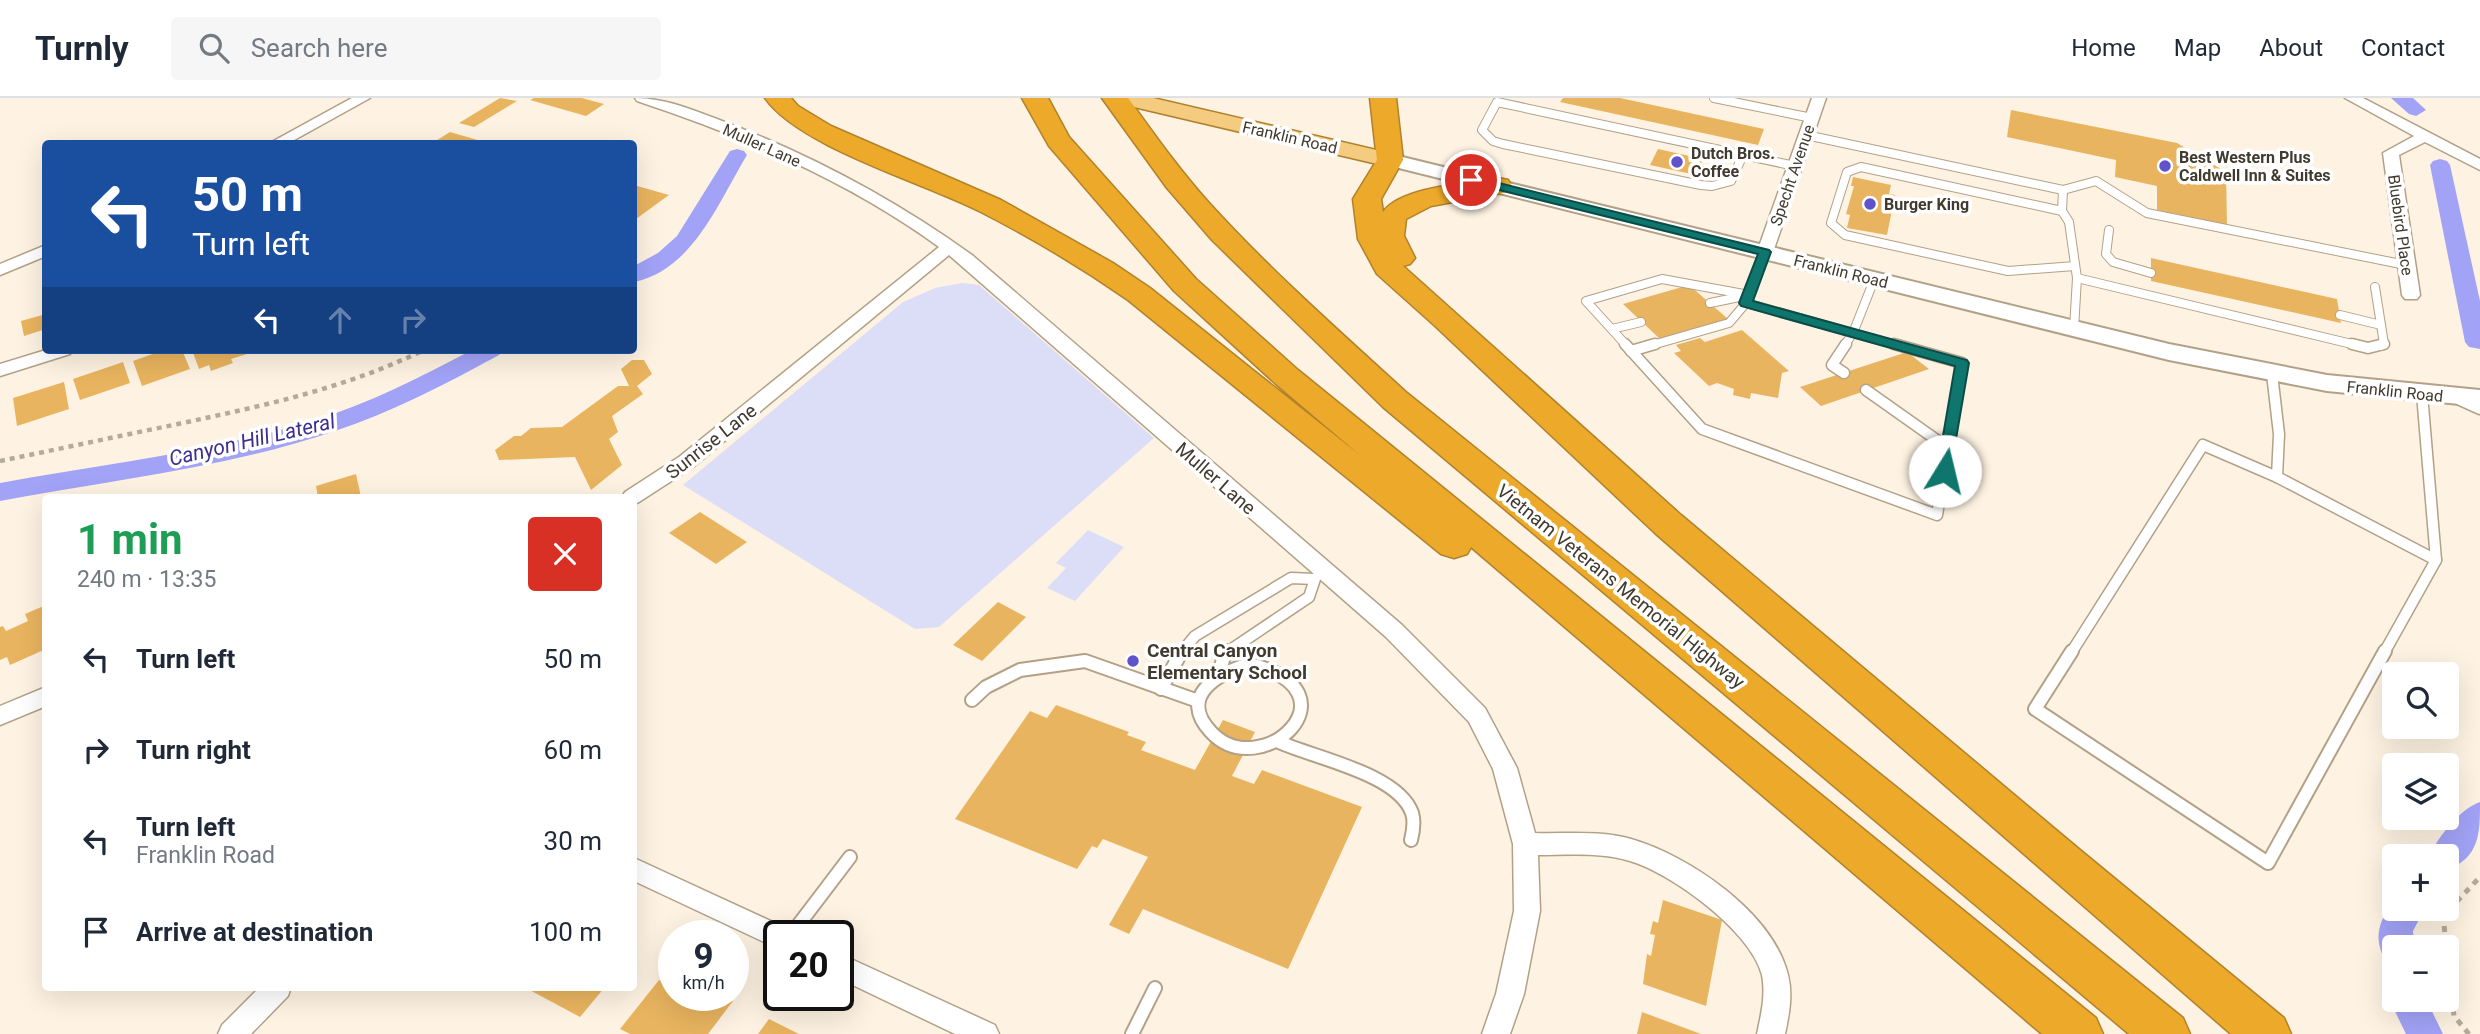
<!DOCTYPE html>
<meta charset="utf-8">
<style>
:root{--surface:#fff;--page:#f6f6f7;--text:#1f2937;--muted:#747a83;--line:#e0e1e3}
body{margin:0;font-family:Roboto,sans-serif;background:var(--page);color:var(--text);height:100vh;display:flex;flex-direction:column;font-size:26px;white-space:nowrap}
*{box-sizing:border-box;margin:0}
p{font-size:23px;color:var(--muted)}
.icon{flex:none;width:38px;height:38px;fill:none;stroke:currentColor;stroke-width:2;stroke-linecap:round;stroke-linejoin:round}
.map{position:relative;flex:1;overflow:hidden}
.drawer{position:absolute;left:42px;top:396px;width:595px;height:497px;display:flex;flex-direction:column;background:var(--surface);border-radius:7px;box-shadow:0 7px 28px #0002}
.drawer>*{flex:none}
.guide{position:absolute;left:42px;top:42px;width:595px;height:214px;border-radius:7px;box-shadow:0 7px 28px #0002;background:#1a4fa0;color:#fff;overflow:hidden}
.tools{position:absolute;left:2382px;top:564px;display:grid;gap:14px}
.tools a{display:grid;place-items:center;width:77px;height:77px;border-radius:7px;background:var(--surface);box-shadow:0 7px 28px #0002;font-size:35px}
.speed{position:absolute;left:658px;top:822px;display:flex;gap:14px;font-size:35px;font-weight:700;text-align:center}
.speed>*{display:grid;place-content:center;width:91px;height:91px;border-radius:50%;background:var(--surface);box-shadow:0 7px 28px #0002;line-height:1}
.speed small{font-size:18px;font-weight:400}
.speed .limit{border:4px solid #111;border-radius:10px;background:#fff;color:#111}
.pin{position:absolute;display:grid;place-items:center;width:60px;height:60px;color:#fff;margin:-30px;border:4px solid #fff;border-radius:50%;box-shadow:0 2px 7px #0007}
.me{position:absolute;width:77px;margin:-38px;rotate:9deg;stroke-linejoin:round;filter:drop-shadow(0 0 5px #0008)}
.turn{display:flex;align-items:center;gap:24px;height:147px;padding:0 35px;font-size:32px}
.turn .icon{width:91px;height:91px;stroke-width:2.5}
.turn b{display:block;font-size:49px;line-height:60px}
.lanes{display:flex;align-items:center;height:66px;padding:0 35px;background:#0003;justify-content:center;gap:35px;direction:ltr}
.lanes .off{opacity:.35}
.round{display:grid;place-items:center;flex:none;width:74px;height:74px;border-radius:7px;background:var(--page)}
.summary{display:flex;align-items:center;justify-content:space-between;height:119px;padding:0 35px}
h1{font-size:42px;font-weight:700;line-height:52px;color:#1e9e55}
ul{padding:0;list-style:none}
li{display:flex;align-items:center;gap:21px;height:91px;padding:0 35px}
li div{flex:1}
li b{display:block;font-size:26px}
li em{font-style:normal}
header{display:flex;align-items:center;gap:42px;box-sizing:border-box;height:98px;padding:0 35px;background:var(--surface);border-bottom:2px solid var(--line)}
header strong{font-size:33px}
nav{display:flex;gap:38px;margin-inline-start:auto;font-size:24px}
.search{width:490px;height:63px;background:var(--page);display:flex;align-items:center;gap:18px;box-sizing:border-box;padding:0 24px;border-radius:7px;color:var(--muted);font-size:26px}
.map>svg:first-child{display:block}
.green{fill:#dcdef8}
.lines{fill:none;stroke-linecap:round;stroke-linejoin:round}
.canal{fill:#a2a3f7;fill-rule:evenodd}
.building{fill:#e9b45f}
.service-far2-casing{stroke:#b3a187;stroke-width:10}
.service-far1-casing{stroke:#b3a187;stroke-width:13}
.service-casing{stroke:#b3a187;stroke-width:16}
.minor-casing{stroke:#b3a187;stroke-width:3}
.secondary-casing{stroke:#b3a187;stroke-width:4}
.primary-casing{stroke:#b0822c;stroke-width:3}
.motorway-casing{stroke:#b0822c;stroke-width:3}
.path-far1{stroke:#b4ab9c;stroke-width:4.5;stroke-dasharray:5 5;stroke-linecap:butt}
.path{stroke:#b4ab9c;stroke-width:5;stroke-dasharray:6 6;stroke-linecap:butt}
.service-far2{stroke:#fff;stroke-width:8}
.service-far1{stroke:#fff;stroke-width:10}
.service{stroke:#fff;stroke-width:12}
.minor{fill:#fff;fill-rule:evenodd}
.secondary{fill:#fff;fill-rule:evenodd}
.primary{fill:#f4cb7f;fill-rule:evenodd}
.motorway{fill:#eca92a;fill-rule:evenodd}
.route{fill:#0f766e;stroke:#0a4d48;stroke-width:2}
.poi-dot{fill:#5f52ca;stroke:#fff;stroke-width:2.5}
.labels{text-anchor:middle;stroke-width:7;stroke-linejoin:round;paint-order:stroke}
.far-street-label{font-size:16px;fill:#413a2f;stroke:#fff}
.far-poi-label{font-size:16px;font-weight:bold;fill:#413a2f;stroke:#fff;text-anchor:start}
.street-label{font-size:19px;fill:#413a2f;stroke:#fff}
.poi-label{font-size:19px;font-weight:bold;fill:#413a2f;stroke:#fff;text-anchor:start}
.water-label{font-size:21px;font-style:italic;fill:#3c2f8e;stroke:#fff}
</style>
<header>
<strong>Turnly</strong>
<div class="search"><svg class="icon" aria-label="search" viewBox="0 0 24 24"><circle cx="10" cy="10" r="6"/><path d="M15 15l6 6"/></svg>Search here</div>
<nav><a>Home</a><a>Map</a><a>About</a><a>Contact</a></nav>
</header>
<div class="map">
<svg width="2480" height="936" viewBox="0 0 2480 936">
<rect width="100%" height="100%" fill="#fef3e2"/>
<g class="green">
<polygon points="962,185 979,187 1154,340 939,529 915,531 683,387 903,204 935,190"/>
<polygon points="1088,432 1124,449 1075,503 1047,490 1066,470 1056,465"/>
</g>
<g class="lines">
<g class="canal">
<polygon points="2391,0 2413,0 2426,12 2416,18 2409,16"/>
<path d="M737,51l7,2 3,4c-28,46 -54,115 -113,127v-16l24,-13 19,-17 53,-85z"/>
<polygon points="2440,61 2447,63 2450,67 2480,203 2480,251 2469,249 2465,244 2430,67 2433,63"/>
<path d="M472,252h31l-4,5c-53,29 -107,57 -164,76 -108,37 -224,49 -335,70v-18c104,-19 211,-31 312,-62 56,-17 109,-44 160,-71z"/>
<path d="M2480,704c0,31 0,56 -34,68v-14h-17c10,-20 31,-47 51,-54z"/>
<path d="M2394,802v8h31l-12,23 1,16h-20v15l-10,-4c-11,-23 -4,-38 10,-58z"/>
<polygon points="2394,889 2394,901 2426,901 2443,936 2406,936 2389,901"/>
</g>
</g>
<g class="building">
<polygon points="500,0 517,3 474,29 459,25"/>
<polygon points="534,0 582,0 604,6 586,18 530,2"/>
<polygon points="1563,0 1620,0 1764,31 1758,47 1560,4"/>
<polygon points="2011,12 2177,45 2226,74 2227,127 2157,112 2157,88 2115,79 2116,62 2007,39"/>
<polygon points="450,34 488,45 487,46 431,46"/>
<polygon points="1658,51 1703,61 1696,77 1650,67"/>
<polygon points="1853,79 1891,87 1889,96 1895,97 1887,137 1847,130 1850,117 1846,116 1854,88 1851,88"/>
<polygon points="634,87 669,97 636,121 634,120"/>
<polygon points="2151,160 2337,201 2341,225 2151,183"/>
<polygon points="1689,187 1728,221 1661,242 1623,206"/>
<polygon points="46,216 46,239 43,232 24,238 21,223"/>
<polygon points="1742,232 1789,273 1782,275 1778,300 1751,295 1750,301 1733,297 1734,291 1717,285 1709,288 1674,255 1681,253 1676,247 1700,240 1705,244"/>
<polygon points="164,252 182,252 190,271 142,288 133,263"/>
<polygon points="192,252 245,252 247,256 231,261 233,265 211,273 209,267 199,271"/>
<polygon points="1907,254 1929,271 1821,308 1800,289"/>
<polygon points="632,262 644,262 652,276 637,288 643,296 612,318 618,334 609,341 622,367 591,392 575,359 499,362 495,352 514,338 521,338 531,330 562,329 618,288 629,288 621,271"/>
<polygon points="123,264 130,285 80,302 73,281"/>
<polygon points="64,284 69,311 17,328 13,300"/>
<polygon points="356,376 361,399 318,399 316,388"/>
<polygon points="700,414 747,444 716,466 669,435"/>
<polygon points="998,504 1026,519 982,563 953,547"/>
<polygon points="46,507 46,551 10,567 7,559 0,562 0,529 3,528 6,533 28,523 25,516"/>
<polygon points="1056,607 1129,634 1127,637 1146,644 1141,652 1195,672 1223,622 1255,634 1232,678 1254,686 1262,672 1362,709 1288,871 1143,811 1129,836 1109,827 1148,759 1103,741 1097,750 1092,748 1077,771 955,721 1030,613 1047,620"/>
<polygon points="1663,802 1722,822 1706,908 1643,886 1647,856 1651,858 1655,837 1650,836 1653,823 1658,825"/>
<polygon points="659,882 674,890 674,898 723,898 733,903 708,936 630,936 620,931"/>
<polygon points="524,889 605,889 580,919"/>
<polygon points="1642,914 1701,936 1637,936"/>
<polygon points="769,921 799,936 758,936"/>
</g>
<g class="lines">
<g class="service-far2-casing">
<g id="service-far2">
<polyline points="1714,0 1812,20"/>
<polyline points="1806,37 2063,92 2062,113 2069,124 2077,180 2074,231"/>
<polyline points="1743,57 1731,83 1712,88 1701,87 1503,46 1493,43 1482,32 1497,4 1795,68"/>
<polyline points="2063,92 2096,83 2147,115 2406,167"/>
<polyline points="2062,113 1861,69 1847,74 1831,125 1845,137 2008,173 2075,168"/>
<polyline points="2109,132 2106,156 2113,164 2151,175"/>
<polyline points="2077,180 2360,248"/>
<polyline points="1874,182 1853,235 1900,248"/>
<polyline points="2375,189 2381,227"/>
<polyline points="1710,205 1749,197 1746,205 1853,235 1844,248"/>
<polyline points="2340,217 2381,227 2384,246 2381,248"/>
<polyline points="1612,231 1641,224"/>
<polyline points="1627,248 1586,203 1662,181 1749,197 1765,154"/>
<polyline points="1649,248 1729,225 1746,205"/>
</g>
</g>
<g class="service-far1-casing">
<g id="service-far1">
<polyline points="1625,246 1702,331 1937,417 1962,265 1894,246"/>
<polyline points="2352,246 2368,250 2384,246"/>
<polyline points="1631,253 1655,246"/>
<polyline points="1844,275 1832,267 1846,246"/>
<polyline points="2272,276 2279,336 2277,379"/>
<polyline points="1866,292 1948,350"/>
<polyline points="2422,296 2436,462"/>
<polyline points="2460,302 2480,311"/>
<polyline points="2277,379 2436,462 2384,555"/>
<polyline points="1181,555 1195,538 1291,480 1315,481 1309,499 1226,555"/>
<polyline points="2071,555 2203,347 2277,379"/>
</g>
</g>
<g class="service-casing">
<g id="service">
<polyline points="2072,553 2035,611 2268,765 2385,553"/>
<path d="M1250,566c113,28 10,121 -39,68 -34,-36 7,-59 39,-68z"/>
<polyline points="1219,574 1226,553"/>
<polyline points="1161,591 1182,553"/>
<polyline points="972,602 986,589 1020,572 1085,563 1198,603"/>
<path d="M1277,643c36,17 121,32 135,72 3,9 1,19 -1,27"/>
<polyline points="790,838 850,759"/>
<polyline points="1132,936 1155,890"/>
</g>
</g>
<g class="minor-casing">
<g id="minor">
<polygon points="352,0 370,0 287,46 268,46"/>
<path d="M635,0c29,0 55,11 82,21 91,34 177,80 255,136l430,370 83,83 32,60 18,65c31,1 66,-3 96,6 59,17 142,74 157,136 5,20 1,40 -3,59h-28c4,-19 9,-39 5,-59 -11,-44 -91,-102 -132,-114 -29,-9 -62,-6 -92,-6l2,56 -16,83 -14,40h-28l14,-40 18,-83 -1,-67 -20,-75 -24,-47 -83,-85 -437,-382 -256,212 -54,35 -5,2v-7h-12l3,-5 54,-35 260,-210c-91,-66 -196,-111 -302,-146z"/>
<polygon points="1812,0 1826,0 1773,154 1765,159 1759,158 1757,154"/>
<polygon points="2345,0 2363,0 2480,61 2480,72 2425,44 2399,57 2420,197 2417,201 2405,201 2402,197 2383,55 2414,38"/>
<polygon points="46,147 46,158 0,177 0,166"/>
<polygon points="46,252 73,252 70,256 0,278 0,266"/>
<polygon points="46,589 46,608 0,627 0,608"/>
<polygon points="634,760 788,831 792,838 779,838 779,851 634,783"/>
<polygon points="838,855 995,927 999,936 955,936 838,880"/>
<polygon points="260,889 291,889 288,898 251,936 218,936 222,927"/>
</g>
</g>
<g class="secondary-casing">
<polygon id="secondary" points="1390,56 2169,246 2327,277 2480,292 2480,308 2327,293 2169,262 1383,66 1380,62 1383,58"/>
</g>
<g class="primary-casing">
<polygon id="primary" points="1114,0 1153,0 1398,57 1401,62 1398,67 1390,69 1117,5"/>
</g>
<g class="motorway-casing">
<g id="motorway">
<path d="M765,0h26l7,8 33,20 170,74 112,63 37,25 211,168 -85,-72 -102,-93 -125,-145 -27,-48h26l21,39 127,142 102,91 798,648 7,16h-61l-571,-487 -4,7 -13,4 -13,-4 -313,-254c-46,-32 -96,-62 -147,-88 -56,-29 -182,-65 -216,-114z"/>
<path d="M1102,0h26c26,36 52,73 82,106 61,67 129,127 197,189l776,625 7,16h-61l-746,-627 -171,-167 -45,-52z"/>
<path d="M1370,0h26l7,62 -22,39 2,13c18,-25 85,-29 115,-34l10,2 4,6 -4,6 -77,14 -25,13 -2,17 11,22 -5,6 -7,2 278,249 399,335 204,168 7,16h-60l-576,-501 -221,-208 -57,-51 -19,-35 -5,-40 24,-39z"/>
</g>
</g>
<path class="path-far1" d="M0,363c59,-12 119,-25 178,-37 88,-19 165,-35 246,-74"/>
<polyline class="path" points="2469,936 2454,918 2443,818 2480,779"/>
<use href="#service-far2" class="service-far2"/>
<use href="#service-far1" class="service-far1"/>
<use href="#service" class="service"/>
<use href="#minor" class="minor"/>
<use href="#secondary" class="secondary"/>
<use href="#primary" class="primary"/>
<use href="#motorway" class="motorway"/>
</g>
<polygon class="route" points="1471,78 1769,152 1771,154 1753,203 1967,262 1969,265 1950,376 1939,376 1937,373 1955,268 1741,208 1739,205 1758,156 1467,84 1465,82"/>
<g class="poi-dot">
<circle cx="1677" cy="64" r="7"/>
<circle cx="2165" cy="68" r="7"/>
<circle cx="1870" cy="106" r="7"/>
<circle cx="1133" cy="563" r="7"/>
</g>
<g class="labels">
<g class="far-street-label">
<text transform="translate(1290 39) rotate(13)" y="6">Franklin Road</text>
<text transform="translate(762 47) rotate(24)" y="6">Muller Lane</text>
<text transform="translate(1792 77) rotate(-71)" y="6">Specht Avenue</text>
<text transform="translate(2401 127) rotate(82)" y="6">Bluebird Place</text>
<text transform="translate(1841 173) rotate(14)" y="6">Franklin Road</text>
<text transform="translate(2395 293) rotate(6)" y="6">Franklin Road</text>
</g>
<g class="far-poi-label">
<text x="1691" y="61">Dutch Bros.<tspan x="1691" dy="18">Coffee</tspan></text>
<text x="2179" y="65">Best Western Plus<tspan x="2179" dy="18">Caldwell Inn &amp; Suites</tspan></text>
<text x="1884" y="112">Burger King</text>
</g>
<g class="street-label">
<text transform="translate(711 343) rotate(-38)" y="7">Sunrise Lane</text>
<text transform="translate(1216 380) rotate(41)" y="7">Muller Lane</text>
<text transform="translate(1621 488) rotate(39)" y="7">Vietnam Veterans Memorial Highway</text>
</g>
<g class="poi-label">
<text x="1147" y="559">Central Canyon<tspan x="1147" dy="22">Elementary School</tspan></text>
</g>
<g class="water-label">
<text transform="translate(252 342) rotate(-13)" y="7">Canyon Hill Lateral</text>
</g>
</g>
</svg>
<div class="tools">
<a><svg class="icon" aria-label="search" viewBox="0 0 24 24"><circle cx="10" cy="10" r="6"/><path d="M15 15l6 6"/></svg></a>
<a><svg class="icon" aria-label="layers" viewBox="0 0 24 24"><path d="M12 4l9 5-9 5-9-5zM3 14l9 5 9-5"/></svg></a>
<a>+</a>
<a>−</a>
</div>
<div class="speed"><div>9<small>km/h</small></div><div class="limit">20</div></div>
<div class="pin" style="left:1471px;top:82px;background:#d93025"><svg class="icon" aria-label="arrive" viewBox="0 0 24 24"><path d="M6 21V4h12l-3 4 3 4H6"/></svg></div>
<svg class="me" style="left:1945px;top:373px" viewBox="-20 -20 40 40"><circle r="19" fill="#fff"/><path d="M0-13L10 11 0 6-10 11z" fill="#0f766e"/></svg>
<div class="guide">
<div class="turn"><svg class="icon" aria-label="left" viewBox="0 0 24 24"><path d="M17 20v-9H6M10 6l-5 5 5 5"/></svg><div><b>50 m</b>Turn left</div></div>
<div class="lanes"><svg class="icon" aria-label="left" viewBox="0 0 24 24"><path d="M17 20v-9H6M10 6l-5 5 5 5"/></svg><svg class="icon off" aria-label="ahead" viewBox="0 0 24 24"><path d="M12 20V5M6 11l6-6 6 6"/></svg><svg class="icon off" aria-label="right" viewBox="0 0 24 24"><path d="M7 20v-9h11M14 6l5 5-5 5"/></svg></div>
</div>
<section class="drawer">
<div class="summary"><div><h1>1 min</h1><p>240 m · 13:35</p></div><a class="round" style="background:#d93025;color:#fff"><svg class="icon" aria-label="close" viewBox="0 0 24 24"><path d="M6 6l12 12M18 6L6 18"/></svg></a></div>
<ul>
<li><svg class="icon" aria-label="left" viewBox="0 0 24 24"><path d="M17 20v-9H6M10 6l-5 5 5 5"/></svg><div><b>Turn left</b></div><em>50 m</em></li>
<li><svg class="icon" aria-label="right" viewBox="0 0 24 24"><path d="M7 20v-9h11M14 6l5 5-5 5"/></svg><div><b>Turn right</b></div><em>60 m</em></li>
<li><svg class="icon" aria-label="left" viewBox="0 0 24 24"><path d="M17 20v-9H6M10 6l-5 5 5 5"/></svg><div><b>Turn left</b><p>Franklin Road</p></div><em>30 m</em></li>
<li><svg class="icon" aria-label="arrive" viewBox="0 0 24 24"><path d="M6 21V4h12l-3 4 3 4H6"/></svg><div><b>Arrive at destination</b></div><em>100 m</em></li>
</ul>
</section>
</div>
